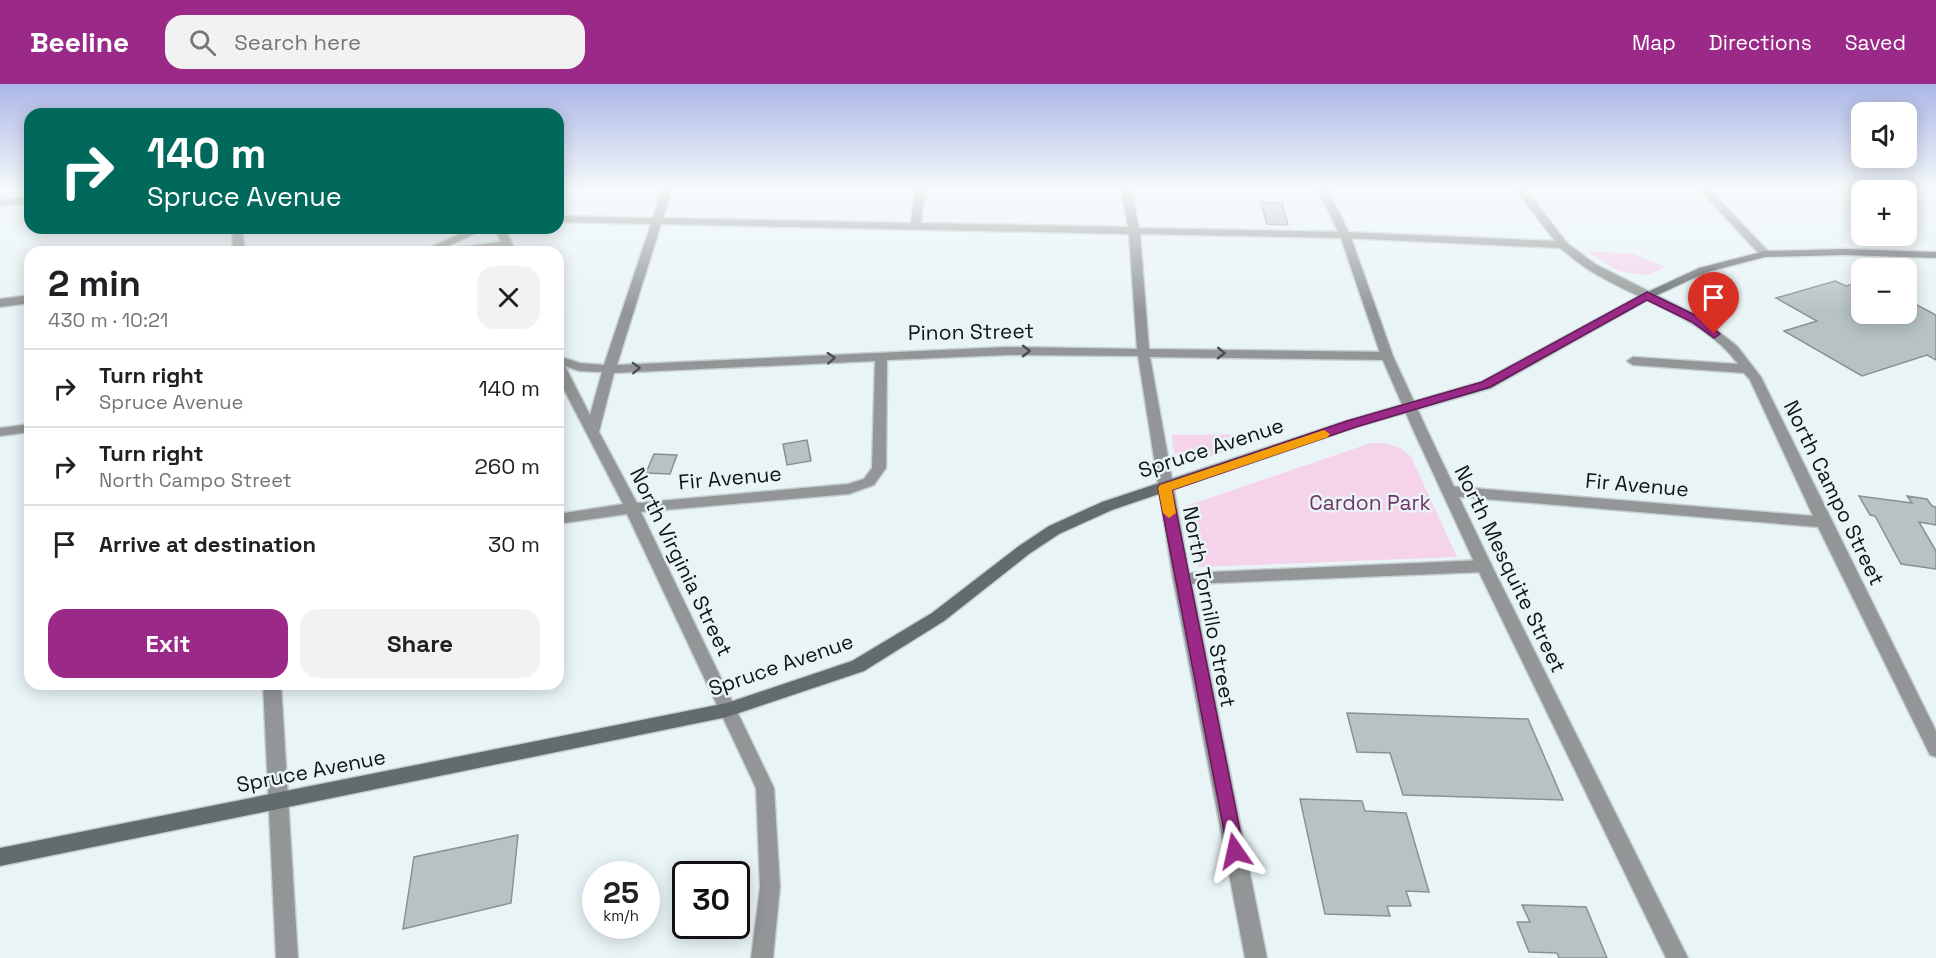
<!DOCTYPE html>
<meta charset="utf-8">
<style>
:root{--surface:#fff;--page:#f2f2f2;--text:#202124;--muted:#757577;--line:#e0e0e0;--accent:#9a2987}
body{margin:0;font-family:"Space Grotesk",sans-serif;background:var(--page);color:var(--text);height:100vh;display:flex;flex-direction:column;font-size:22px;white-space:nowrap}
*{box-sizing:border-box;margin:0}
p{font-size:20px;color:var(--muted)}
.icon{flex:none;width:33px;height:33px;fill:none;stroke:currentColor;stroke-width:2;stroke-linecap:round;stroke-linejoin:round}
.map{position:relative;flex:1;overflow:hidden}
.side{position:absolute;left:24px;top:162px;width:540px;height:444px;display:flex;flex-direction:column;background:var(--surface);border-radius:18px;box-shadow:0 3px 15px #0003}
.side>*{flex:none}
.top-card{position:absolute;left:24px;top:24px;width:540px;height:126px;border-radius:18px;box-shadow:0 3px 15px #0003;background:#00695c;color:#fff;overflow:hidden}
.tools{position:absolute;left:1851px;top:18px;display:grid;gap:12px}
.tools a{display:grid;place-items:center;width:66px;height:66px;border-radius:12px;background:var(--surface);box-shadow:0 3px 15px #0003;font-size:30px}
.speed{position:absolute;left:582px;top:777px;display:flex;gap:12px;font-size:30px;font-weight:700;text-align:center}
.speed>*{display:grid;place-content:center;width:78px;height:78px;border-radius:50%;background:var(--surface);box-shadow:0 3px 15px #0003;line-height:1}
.speed small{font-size:15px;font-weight:400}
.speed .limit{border:3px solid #111;border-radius:9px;background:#fff;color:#111}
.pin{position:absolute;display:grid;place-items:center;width:51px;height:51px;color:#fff;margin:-62px -26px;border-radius:50% 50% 50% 0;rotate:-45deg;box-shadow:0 0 6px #0007}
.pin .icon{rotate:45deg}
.me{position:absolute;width:66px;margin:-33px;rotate:349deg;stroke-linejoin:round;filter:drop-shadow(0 0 4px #0008)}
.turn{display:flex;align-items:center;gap:21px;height:126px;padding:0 24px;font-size:27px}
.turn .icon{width:78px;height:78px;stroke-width:2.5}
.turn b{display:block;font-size:42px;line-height:51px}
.round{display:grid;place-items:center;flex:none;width:63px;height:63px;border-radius:18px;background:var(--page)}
.head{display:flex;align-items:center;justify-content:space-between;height:102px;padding:0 24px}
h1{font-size:36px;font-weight:700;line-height:45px}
.button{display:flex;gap:12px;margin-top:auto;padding:12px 24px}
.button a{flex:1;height:69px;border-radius:18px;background:var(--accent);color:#fff;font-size:24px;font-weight:700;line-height:69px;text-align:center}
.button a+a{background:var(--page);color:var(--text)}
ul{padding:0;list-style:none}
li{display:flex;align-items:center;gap:18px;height:78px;padding:0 24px;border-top:2px solid var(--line)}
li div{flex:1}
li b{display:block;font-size:22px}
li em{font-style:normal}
header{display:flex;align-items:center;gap:36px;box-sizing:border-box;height:84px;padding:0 30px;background:var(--accent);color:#fff}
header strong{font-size:28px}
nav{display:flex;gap:33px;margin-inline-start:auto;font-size:21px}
.search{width:420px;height:54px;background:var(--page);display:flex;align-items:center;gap:15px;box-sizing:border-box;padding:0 21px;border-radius:18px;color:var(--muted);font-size:22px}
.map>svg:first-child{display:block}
.green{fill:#f4d3eb}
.building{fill:#b7c2c4;stroke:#889294;stroke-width:1.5}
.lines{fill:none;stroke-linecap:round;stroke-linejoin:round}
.minor-casing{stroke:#c6d0d2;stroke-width:3}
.tertiary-casing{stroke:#c6d0d2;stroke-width:3}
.secondary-casing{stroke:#c6d0d2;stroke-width:3}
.minor{fill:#929697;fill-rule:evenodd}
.tertiary{fill:#929697;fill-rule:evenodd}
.secondary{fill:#646b6c;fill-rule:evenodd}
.oneway{stroke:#4a4e4f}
.route{fill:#9a2987;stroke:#641b58;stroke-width:1.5}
.slow{fill:#f59e0b}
.labels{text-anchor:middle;stroke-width:5;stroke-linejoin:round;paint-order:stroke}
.street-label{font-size:21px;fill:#101414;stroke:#e9f4f6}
.park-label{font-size:21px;fill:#713365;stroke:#e9f4f6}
</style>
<header>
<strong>Beeline</strong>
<div class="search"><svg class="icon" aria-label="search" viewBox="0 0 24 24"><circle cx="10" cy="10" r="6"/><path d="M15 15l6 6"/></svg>Search here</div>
<nav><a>Map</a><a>Directions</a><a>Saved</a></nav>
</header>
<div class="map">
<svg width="1936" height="874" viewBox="0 0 1936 874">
<rect width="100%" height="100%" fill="#e9f4f6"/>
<g class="green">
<polygon points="1587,167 1635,170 1665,183 1648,191 1618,187"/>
<path d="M1275,350c-19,6 -80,33 -96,23 -7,-4 -6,-14 -7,-22z"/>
<path d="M1371,359c18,0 28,2 40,14l46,100 -259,10 -12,-61z"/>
</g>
<g class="building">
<polygon points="1261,118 1282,119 1288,141 1267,140"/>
<polygon points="1835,197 1846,202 1862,198 1862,230 1906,230 1906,215 1936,231 1936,276 1927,271 1862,292 1784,247 1817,237 1776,214"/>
<polygon points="807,356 811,377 787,381 783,360"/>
<polygon points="654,370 677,371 670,390 646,389"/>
<polygon points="1859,412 1912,419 1907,412 1927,415 1932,422 1936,423 1936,441 1919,438 1936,467 1936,485 1901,480 1875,432 1870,431"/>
<polygon points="1347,629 1528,635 1563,716 1403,711 1390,669 1357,668"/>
<polygon points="1300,715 1362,717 1365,727 1406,729 1429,808 1406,807 1411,822 1387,822 1390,832 1325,830"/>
<polygon points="518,751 511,819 403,845 414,773"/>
<polygon points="1522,821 1586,823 1607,874 1559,874 1557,869 1529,868 1517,838 1530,838"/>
</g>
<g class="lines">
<g class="minor-casing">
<g id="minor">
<path d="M662,106h10l-9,28 248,5 4,-33h10l-4,33 207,4 -7,-37h10l8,38 206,4 210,9 -39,-51h10l41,53 28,21 105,53 37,29 24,31 175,354v26l-6,-2 -112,-228 -370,-31 -7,-5 7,-5 365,30 -63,-136 -6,-7 -111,-8 -6,-4 6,-4 105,7c-37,-50 -102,-63 -152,-96 -9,-6 -17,-13 -26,-20l-215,-10 -205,-4 9,115 238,3 6,4 -6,4 -237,-3 39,216 295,-13 6,2 2,4 -2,4 -6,2 -292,12 75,374h-22l-72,-379 -35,-223 -130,-1 -121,5 -1,108 -12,17 -25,9 -208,18 133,276 6,99 -7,71h-22l9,-71 -4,-99 -129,-274 -69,10v-10l65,-10 -65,-126v-22l22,7 24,2 47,-141 -93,-2v-6l95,2zM661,140l468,10 8,115 -129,-2 -391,18zM875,277l-3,107 -8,11 -16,5 -211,19 -38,-71 15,-59zM565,282l14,5 23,1 -12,43z"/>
<polygon points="30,113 30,119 0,122 0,116"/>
<polygon points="232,144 242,144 245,168 233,168"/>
<polygon points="473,144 487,144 435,168 420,168"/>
<polygon points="495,144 505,144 516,168 504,168 503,165 440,168 446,165 501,158"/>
<polygon points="30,211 30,219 0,223 0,215"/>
<polygon points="30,340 30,348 0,352 0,344"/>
<polygon points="263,600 281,600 298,874 276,874"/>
</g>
</g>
<g class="tertiary-casing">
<g id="tertiary">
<polygon points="1318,106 1328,106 1350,151 1393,272 1429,350 1492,482 1688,874 1666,874 1476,482 1415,350 1381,272 1340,151"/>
<polygon points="1700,106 1710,106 1769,168 1769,172 1761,172"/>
</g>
</g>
<g class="secondary-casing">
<polygon id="secondary" points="1844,165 1936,168 1936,174 1844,171 1765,173 1707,188 1651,214 1491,304 1356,343 1112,426 1059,450 1029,470 944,537 864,587 727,633 0,782 0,764 727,619 852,577 932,529 1019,462 1049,442 1102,418 1346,337 1481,298 1643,210 1699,184 1765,167"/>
</g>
<use href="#minor" class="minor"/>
<use href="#tertiary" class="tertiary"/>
<use href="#secondary" class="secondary"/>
</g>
<defs><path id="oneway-chevron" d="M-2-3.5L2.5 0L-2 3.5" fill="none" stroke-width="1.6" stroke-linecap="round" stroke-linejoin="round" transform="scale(1.5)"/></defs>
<g class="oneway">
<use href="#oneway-chevron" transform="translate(1026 267)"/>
<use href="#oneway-chevron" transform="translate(1221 269) rotate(1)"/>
<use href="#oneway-chevron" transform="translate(831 274) rotate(-3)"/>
<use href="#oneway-chevron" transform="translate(636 284) rotate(-2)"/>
</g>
<linearGradient id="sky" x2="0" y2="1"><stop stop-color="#abb6e6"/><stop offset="0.46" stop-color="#f5fafb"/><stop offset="1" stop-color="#f5fafb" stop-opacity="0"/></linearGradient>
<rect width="1936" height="228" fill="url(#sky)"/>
<polygon class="route" points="1647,208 1699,233 1720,250 1714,254 1692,238 1647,216 1490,303 1356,343 1172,406 1244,767 1242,773 1235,775 1229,773 1158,404 1160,401 1347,337 1482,298"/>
<polygon class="slow" points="1324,346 1330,350 1328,353 1172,406 1176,429 1169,434 1163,429 1158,404 1160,401"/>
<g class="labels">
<g class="street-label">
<text transform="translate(971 248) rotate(-1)" y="7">Pinon Street</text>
<text transform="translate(1211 364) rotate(-18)" y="7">Spruce Avenue</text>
<text transform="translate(730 394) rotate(-5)" y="7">Fir Avenue</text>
<text transform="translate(1637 401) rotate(5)" y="7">Fir Avenue</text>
<text transform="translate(1834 409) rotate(64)" y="7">North Campo Street</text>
<text transform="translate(681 478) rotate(64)" y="7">North Virginia Street</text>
<text transform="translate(1510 485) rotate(64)" y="7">North Mesquite Street</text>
<text transform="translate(1209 523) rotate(79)" y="7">North Tornillo Street</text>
<text transform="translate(781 581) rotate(-19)" y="7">Spruce Avenue</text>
<text transform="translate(311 687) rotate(-11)" y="7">Spruce Avenue</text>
</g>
<g class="park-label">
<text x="1370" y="426">Cardon Park</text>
</g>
</g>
</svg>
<div class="tools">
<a><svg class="icon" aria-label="sound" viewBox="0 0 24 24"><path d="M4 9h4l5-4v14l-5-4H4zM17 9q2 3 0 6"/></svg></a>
<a>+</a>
<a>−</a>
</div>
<div class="speed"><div>25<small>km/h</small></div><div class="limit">30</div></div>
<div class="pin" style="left:1714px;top:250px;background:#d93025"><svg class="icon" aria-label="arrive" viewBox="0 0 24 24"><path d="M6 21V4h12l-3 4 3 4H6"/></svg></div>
<svg class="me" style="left:1235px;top:767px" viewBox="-20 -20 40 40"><path d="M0-17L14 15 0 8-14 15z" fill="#9a2987" stroke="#fff" stroke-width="4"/></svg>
<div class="top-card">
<div class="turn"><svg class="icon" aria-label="right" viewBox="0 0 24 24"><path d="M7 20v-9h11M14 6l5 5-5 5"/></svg><div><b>140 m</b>Spruce Avenue</div></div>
</div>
<section class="side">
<div class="head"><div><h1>2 min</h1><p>430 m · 10:21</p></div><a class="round"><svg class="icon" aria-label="close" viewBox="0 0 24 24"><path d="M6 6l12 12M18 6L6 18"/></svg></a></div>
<ul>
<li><svg class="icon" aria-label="right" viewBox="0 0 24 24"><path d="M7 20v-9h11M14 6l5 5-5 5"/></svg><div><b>Turn right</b><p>Spruce Avenue</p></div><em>140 m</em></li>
<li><svg class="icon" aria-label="right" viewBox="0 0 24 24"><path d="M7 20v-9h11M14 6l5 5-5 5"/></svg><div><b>Turn right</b><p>North Campo Street</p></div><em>260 m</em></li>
<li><svg class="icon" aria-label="arrive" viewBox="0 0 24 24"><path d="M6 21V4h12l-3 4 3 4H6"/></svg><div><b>Arrive at destination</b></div><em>30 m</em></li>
</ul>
<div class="button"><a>Exit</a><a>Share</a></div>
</section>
</div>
